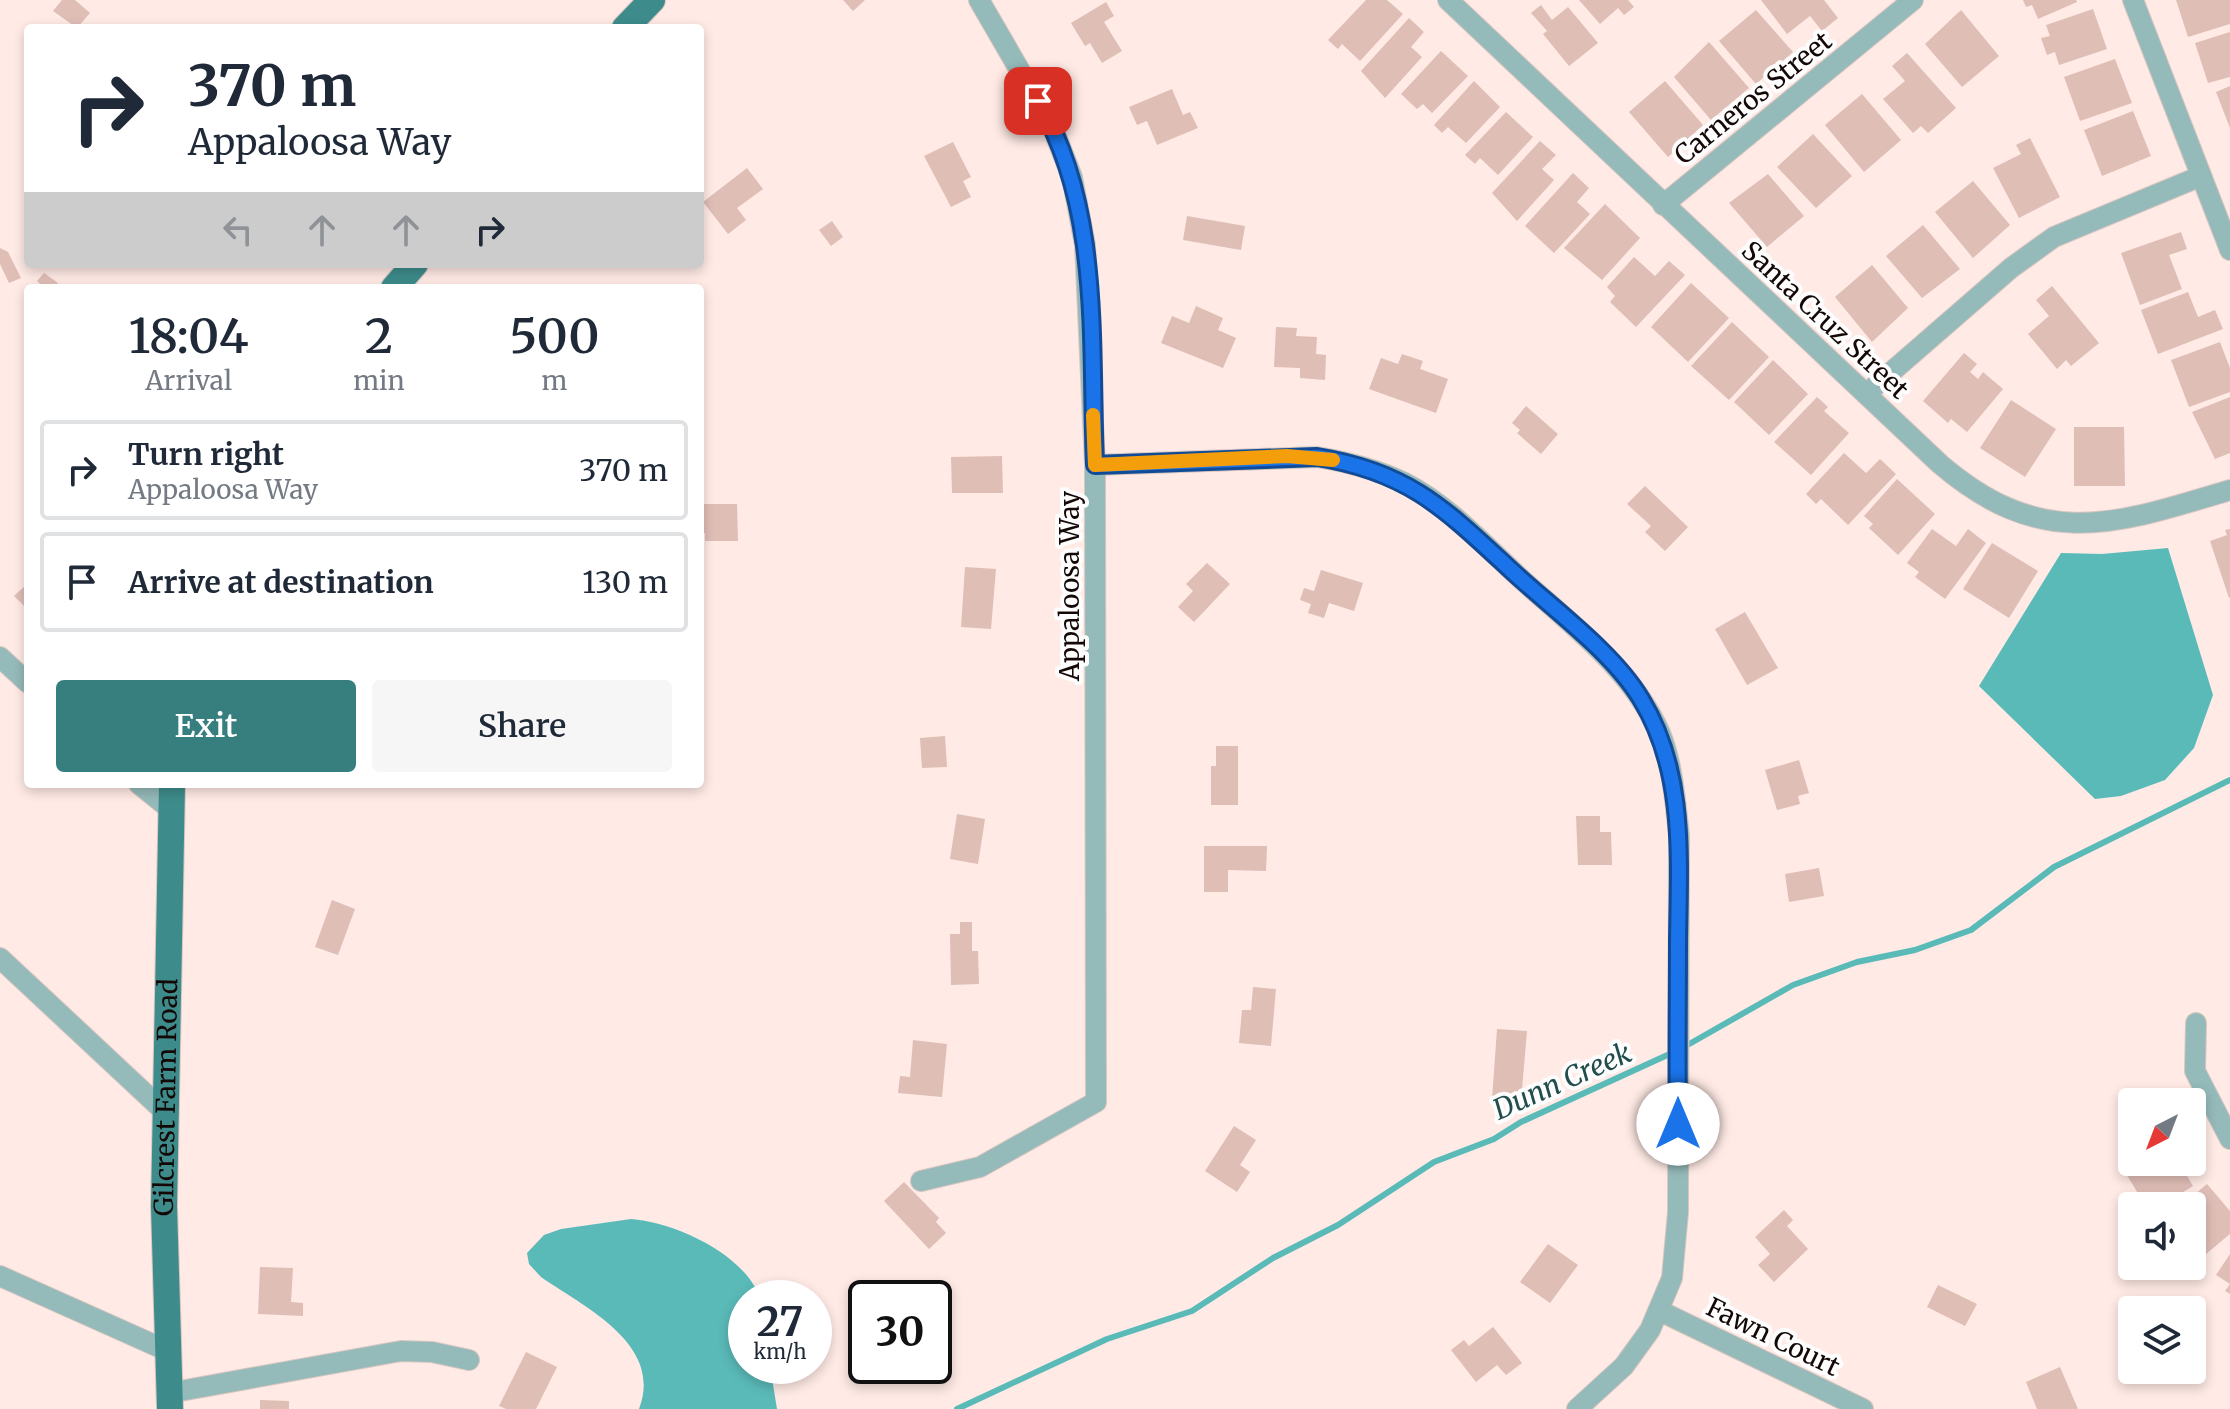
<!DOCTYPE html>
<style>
:root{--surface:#fff;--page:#f6f6f7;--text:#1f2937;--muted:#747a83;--line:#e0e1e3;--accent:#367f7e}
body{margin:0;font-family:Merriweather,serif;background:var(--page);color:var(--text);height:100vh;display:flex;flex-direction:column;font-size:30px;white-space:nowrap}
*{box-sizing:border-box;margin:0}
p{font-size:26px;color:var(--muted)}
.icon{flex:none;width:44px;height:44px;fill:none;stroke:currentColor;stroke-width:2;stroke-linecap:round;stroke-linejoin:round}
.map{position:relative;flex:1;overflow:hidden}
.panel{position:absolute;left:24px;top:284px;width:680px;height:504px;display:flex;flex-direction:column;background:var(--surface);border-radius:8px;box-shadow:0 4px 12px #0003}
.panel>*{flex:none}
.hud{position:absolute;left:24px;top:24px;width:680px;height:244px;border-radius:8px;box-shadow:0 4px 12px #0003;background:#fff;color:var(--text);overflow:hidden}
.needle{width:52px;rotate:222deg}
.tools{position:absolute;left:2118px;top:1088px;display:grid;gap:16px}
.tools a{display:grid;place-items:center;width:88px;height:88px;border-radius:8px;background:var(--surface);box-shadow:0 4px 12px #0003;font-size:40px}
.speed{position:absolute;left:728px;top:1280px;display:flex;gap:16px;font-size:40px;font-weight:700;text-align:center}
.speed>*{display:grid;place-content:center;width:104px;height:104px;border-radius:50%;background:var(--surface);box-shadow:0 4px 12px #0003;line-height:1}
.speed small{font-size:20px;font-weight:400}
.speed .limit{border:4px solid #111;border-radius:12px;background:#fff;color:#111}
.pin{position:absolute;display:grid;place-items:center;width:68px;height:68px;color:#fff;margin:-34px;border-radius:16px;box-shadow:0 4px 12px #0006}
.me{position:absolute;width:88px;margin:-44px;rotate:0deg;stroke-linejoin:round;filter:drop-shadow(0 0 6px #0008)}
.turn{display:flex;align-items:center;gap:28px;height:168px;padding:0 32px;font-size:36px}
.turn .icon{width:104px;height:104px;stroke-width:2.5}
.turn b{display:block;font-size:56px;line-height:68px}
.lanes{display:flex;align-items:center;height:76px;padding:0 32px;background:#0003;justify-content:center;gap:40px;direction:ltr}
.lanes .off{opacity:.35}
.eta{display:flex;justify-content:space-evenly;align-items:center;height:136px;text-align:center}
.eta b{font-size:48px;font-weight:600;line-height:56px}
.cta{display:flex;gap:16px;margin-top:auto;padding:16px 32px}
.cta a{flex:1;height:92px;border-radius:8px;background:var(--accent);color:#fff;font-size:32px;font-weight:600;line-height:92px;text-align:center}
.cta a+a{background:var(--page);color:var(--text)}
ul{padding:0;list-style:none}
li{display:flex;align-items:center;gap:24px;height:100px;margin:0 16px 12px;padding:0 16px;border:4px solid var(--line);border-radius:8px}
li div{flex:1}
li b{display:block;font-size:30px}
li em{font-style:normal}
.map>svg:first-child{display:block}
.water{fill:#5abab8}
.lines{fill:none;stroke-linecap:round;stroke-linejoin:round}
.stream{stroke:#5abab8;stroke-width:6}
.building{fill:#dfbeb6}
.minor-casing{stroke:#d9c6c1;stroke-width:22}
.major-casing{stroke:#d9c6c1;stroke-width:28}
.minor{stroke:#94bab9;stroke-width:20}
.major{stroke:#3d8c8b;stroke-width:26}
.route-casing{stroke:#114b97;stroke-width:20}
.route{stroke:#1a73e8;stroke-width:14}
.slow{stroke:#f59e0b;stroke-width:14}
.labels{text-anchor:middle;stroke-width:8;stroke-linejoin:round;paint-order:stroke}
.street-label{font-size:26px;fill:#130806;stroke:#fdfdfd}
.water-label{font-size:28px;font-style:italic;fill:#214d4c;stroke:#fdfdfd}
</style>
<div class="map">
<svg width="2230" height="1409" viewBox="0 0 2230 1409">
<rect width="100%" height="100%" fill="#ffeae5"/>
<g class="water">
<polygon points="2168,548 2213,695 2194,748 2165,780 2121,796 2095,799 1979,686 2061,553 2102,554"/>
<path d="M631,1219c43,3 114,35 129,79h-14v68h24l7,43h-138c25,-65 -55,-102 -98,-132l-12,-13 -2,-11 17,-18 17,-6z"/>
</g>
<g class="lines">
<g class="stream">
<polyline points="1684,1047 1793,985 1857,962 1915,950 1971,930 2054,867 2230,780"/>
<polyline points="957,1409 1107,1339 1192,1311 1273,1258 1338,1225 1434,1162 1494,1139 1521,1122 1674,1052"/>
</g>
</g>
<g class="building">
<polygon points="62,0 75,0 90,13 77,28 53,11"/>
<polygon points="843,0 865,0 853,11"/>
<polygon points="1366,0 1387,0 1403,14 1360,61 1342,44 1338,49 1328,40"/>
<polygon points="1579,0 1628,0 1634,7 1624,15 1618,8 1600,24"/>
<polygon points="1761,0 1824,0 1838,18 1822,31 1810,16 1787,34"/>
<polygon points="2023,0 2076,0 2077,2 2038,19 2032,5 2026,7"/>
<polygon points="2176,0 2230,0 2230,24 2188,37"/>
<polygon points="1106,2 1114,16 1104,22 1122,51 1102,63 1090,43 1085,46 1071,23"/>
<polygon points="1541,5 1552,20 1568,7 1598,43 1569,66 1543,34 1547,31 1531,13"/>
<polygon points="2093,9 2107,49 2059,65 2055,52 2047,55 2041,38 2050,36 2046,25"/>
<polygon points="1756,10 1793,52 1756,84 1719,41"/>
<polygon points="1961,10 1999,56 1962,87 1925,44"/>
<polygon points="1409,18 1424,32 1411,47 1422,57 1385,98 1361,71"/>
<polygon points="2230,32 2230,77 2208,83 2195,43"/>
<polygon points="1709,42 1749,88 1711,120 1674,77"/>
<polygon points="1441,51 1468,76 1432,113 1423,104 1417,109 1401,94"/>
<polygon points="1907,53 1956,108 1928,133 1921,126 1913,133 1883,99 1905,81 1892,66"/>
<polygon points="2115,59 2132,103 2080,121 2064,77"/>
<polygon points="1474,81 1500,107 1466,143 1448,127 1442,133 1434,125"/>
<polygon points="1665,81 1703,125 1668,157 1629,112"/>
<polygon points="2230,86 2230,128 2216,92"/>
<polygon points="1172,89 1183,115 1190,112 1198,128 1157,145 1147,121 1137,125 1129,107"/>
<polygon points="1862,94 1901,140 1864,172 1825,125"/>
<polygon points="2133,111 2151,156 2102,176 2084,130"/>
<polygon points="1506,112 1533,137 1498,175 1480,158 1475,164 1465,155"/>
<polygon points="1813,134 1852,176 1816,208 1777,167"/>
<polygon points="2030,138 2060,197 2019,218 1993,168 2021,154 2016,145"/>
<polygon points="1540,141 1556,155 1542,169 1554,180 1517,221 1492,193"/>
<polygon points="953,142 971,177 963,181 971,197 951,207 924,156"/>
<polygon points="747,168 763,189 737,208 746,220 728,234 703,202"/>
<polygon points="1573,173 1589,188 1577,202 1590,214 1554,253 1525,226"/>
<polygon points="1768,174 1804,216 1767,247 1729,203"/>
<polygon points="1973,181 2010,225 1973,258 1935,212"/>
<polygon points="1605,204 1640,238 1602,280 1564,248"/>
<polygon points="1187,216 1245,226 1241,250 1183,240"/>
<polygon points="832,221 843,237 831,246 819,230"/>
<polygon points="1923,225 1960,269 1922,298 1886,256"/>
<polygon points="2181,232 2187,249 2169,255 2182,289 2140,305 2121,253"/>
<polygon points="0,248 8,252 21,278 9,283 0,264"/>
<polygon points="1634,257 1655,276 1669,261 1685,275 1636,327 1610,302 1615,296 1607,287"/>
<polygon points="1872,265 1908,308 1872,342 1835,297"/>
<polygon points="44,273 58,283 53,288 44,288 37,281"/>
<polygon points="1691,283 1729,318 1688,362 1651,327"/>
<polygon points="2052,286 2099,343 2071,366 2066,360 2057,369 2028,334 2049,316 2036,300"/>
<polygon points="2188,292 2198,317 2215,310 2223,329 2158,354 2141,310"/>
<polygon points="1196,306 1223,318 1218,330 1236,338 1223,368 1161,343 1172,316 1189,323"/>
<polygon points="1732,322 1769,357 1729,400 1691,366"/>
<polygon points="1276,327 1297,328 1296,336 1317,337 1316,354 1326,355 1325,380 1300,378 1300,368 1274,367"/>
<polygon points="2220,342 2230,368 2230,392 2189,407 2171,360"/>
<polygon points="1964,353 1977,364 1970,372 1978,379 1983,372 2003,389 1967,432 1951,419 1948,423 1923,401"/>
<polygon points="1402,354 1423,361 1420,369 1448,379 1436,413 1369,389 1381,358 1398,364"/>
<polygon points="1773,360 1808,394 1769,435 1734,402"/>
<polygon points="1817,397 1828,407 1824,411 1849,433 1811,475 1774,442"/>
<polygon points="2230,397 2230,453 2215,459 2192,412"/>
<polygon points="2011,400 2056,429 2025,477 1980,448"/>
<polygon points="1526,406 1558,434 1541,454 1517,433 1520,430 1512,423"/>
<polygon points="2074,427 2124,427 2125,486 2074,486"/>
<polygon points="1844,453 1866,473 1880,459 1896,474 1848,525 1821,499 1816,504 1806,494"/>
<polygon points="1002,456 1003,493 952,493 951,457"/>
<polygon points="1897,479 1935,514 1898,555 1869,528 1873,524 1864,516"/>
<polygon points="1645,486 1688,527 1665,551 1645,532 1651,526 1627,504"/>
<polygon points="700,504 737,504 738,541 705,541 705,533 700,533"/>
<polygon points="1932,529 1956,546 1968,529 1986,543 1945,599 1915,577 1919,572 1907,563"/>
<polygon points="2230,529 2230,597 2229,598 2210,541 2227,535 2225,530"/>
<polygon points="1992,543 2038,571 2009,618 1963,589"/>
<polygon points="1207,563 1230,584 1194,622 1178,607 1193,591 1186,584"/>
<polygon points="965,567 996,569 991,629 961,627"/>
<polygon points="1321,570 1363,583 1354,611 1329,603 1324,618 1308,613 1311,604 1300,600 1304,588 1314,591"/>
<polygon points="28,583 28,610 14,596"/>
<polygon points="1745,612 1778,668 1747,685 1715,629"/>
<polygon points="945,736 947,767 922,768 920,738"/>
<polygon points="1216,746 1238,746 1238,805 1211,805 1211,766 1216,766"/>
<polygon points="1799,760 1809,793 1798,796 1800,804 1777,810 1765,770"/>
<polygon points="957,814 985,819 978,864 950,859"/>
<polygon points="1576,816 1600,816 1600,832 1611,832 1612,865 1578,865"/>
<polygon points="1204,846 1267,846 1266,871 1228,870 1228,892 1204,892"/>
<polygon points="1819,868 1824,896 1789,902 1785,874"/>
<polygon points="332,900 355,909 338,955 315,947"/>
<polygon points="960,922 972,922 972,951 978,951 979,984 951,985 950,934 960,934"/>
<polygon points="1253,987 1276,989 1271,1046 1239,1043 1242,1010 1251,1010"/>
<polygon points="1497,1029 1527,1031 1521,1101 1492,1099"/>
<polygon points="913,1040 947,1044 942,1097 898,1093 900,1076 910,1077"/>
<polygon points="1234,1126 1256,1140 1240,1165 1250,1172 1237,1192 1205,1171"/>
<polygon points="2132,1162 2179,1162 2193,1186 2160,1206 2154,1206 2148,1197 2142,1200 2122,1167"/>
<polygon points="904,1182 939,1218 936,1222 946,1233 929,1249 884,1201"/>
<polygon points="2207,1184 2230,1211 2230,1234 2200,1259 2192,1250 2192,1206 2181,1206"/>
<polygon points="1784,1210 1793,1220 1787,1226 1808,1249 1774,1282 1758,1265 1770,1254 1755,1237"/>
<polygon points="1548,1244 1578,1265 1550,1303 1520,1282"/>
<polygon points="2230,1254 2230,1294 2225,1291 2230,1284 2216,1275"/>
<polygon points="260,1267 293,1268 291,1302 303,1303 303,1316 258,1314"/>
<polygon points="1938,1285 1977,1304 1965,1326 1927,1307"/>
<polygon points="1493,1327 1522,1363 1506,1375 1497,1365 1476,1382 1451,1350 1464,1340 1469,1346"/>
<polygon points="526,1352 557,1367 536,1409 506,1409 499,1406"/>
<polygon points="2060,1367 2078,1409 2037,1409 2026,1382"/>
<polygon points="260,1400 289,1401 289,1409 260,1409"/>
</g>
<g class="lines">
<g class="minor-casing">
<g id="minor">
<path d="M1448,0l492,464c102,87 174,61 290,26"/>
<polyline points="2133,0 2230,250"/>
<polyline points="1663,205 1913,0"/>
<polyline points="1866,394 2011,268 2054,237 2201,176"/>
<path d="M1095,465l222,-8c31,5 60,12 88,26 43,22 77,60 113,93 51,47 113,92 142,157 13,32 15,68 19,102l-1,377 -6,66 -22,52 -26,36 -47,43"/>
<polyline points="0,657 28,683"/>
<polyline points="139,784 171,810"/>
<polyline points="0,958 167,1114"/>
<polyline points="2196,1023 2195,1071 2230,1139"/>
<polyline points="921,1181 980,1167 1096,1102 1095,465 1085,245 1072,177 1052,126 979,0"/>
<polyline points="0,1276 170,1352"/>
<polyline points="1660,1311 1863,1409"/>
<polyline points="169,1393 401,1351 432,1352 469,1360"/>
</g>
</g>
<g class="major-casing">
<g id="major">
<polyline points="625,28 652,0"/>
<polyline points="394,288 415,264"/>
<path id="s1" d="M170,1409l-6,-203 8,-422"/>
</g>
</g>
<use href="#minor" class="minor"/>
<use href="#major" class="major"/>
</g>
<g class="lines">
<g class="route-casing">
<path id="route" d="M1038,101c64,108 52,243 57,364l222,-8c93,15 129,53 195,114 41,38 101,81 129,128 45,74 38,159 37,242 0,61 -1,122 0,183"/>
</g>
<use href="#route" class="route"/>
<polyline class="slow" points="1093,415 1095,465 1287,456 1333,460"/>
</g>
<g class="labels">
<g class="street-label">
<text transform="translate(1753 98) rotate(-39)" y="9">Carneros Street</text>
<text transform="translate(1825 320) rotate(43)" y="9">Santa Cruz Street</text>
<text transform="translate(1070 586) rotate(-90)" y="9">Appaloosa Way</text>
<text dy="9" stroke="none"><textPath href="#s1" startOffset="312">Gilcrest Farm Road</textPath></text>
<text transform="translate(1773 1337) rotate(26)" y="9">Fawn Court</text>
</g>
<g class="water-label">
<text transform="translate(1562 1081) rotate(-24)" y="10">Dunn Creek</text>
</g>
</g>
</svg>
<div class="tools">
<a><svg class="needle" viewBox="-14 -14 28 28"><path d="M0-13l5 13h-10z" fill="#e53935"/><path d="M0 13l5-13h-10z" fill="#747a83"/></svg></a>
<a><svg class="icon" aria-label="sound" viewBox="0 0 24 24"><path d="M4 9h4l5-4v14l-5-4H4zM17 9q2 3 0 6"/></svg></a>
<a><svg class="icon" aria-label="layers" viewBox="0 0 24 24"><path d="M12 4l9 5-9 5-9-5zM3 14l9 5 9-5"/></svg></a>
</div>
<div class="speed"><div>27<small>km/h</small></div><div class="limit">30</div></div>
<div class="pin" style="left:1038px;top:101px;background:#d93025"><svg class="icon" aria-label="arrive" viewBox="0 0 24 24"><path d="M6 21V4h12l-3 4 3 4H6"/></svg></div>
<svg class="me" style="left:1678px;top:1124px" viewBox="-20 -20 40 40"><circle r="19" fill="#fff"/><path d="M0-13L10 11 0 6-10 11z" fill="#1a73e8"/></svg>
<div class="hud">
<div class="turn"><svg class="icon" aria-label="right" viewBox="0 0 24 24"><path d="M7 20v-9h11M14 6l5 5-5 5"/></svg><div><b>370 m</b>Appaloosa Way</div></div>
<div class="lanes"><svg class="icon off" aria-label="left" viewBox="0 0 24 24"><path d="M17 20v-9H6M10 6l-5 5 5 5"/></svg><svg class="icon off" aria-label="ahead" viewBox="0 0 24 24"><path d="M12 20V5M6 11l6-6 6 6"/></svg><svg class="icon off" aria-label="ahead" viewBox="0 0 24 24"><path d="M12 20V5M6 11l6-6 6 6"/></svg><svg class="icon" aria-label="right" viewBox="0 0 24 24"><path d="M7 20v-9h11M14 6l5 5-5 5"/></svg></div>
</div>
<section class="panel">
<div class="eta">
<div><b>18:04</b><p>Arrival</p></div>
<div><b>2</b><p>min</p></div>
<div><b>500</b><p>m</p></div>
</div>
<ul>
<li><svg class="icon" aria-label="right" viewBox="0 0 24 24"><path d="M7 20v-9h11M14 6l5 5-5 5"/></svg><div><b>Turn right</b><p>Appaloosa Way</p></div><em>370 m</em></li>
<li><svg class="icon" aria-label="arrive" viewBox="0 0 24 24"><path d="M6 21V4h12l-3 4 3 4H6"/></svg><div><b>Arrive at destination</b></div><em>130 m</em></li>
</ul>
<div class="cta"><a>Exit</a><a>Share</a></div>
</section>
</div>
